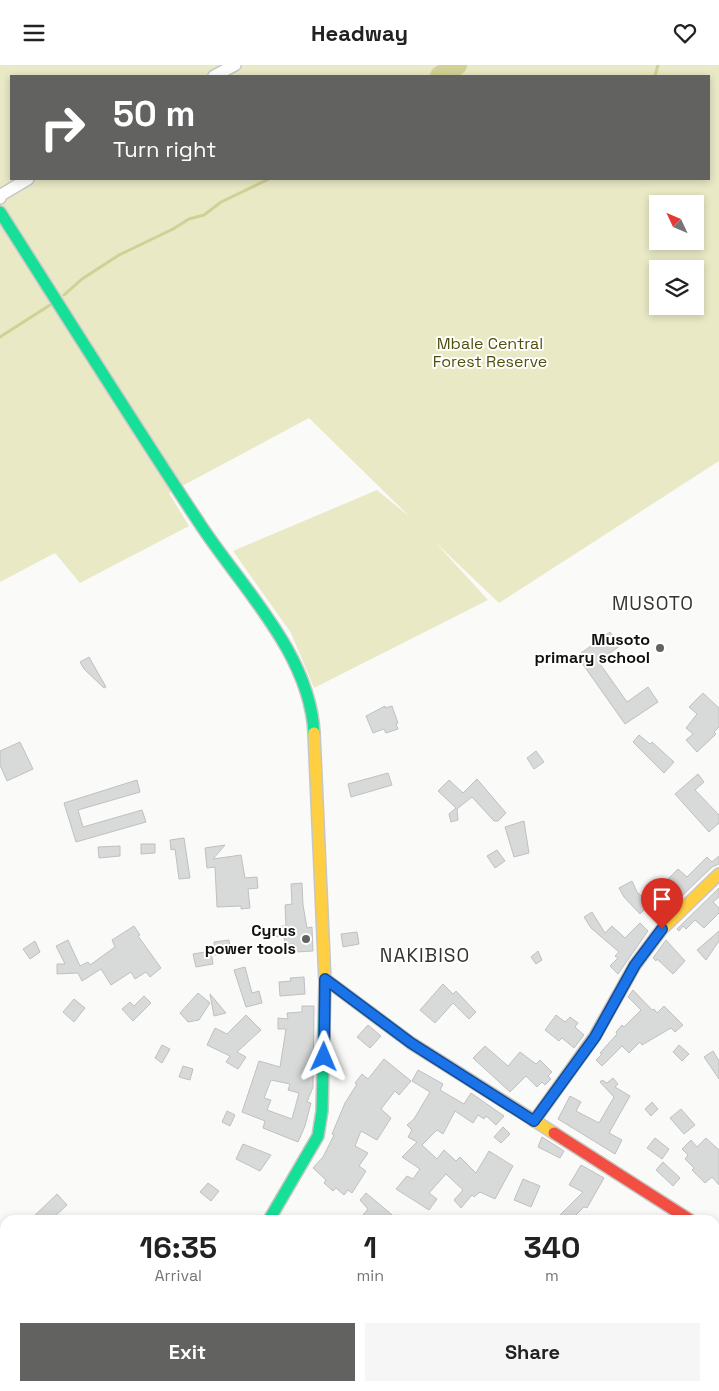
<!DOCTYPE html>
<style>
:root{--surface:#fff;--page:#f6f6f6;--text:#222;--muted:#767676;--accent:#626261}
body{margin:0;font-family:"Space Grotesk",sans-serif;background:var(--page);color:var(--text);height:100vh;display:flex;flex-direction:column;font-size:19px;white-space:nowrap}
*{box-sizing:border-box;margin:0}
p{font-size:16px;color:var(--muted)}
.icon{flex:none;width:28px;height:28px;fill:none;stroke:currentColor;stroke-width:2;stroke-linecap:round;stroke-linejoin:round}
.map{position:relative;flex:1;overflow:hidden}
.panel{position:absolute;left:0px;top:1150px;width:720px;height:176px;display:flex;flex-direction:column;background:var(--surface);border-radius:15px 15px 0 0;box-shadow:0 2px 8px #0003}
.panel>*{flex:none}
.hud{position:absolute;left:10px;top:10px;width:700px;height:105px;border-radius:0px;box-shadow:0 2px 8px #0003;background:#626261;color:#fff;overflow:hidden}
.needle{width:32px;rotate:314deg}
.fabs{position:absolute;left:649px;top:130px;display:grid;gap:10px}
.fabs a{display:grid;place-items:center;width:55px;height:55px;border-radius:0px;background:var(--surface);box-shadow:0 2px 8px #0003;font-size:25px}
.pin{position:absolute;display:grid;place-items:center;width:42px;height:42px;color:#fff;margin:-51px -21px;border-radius:50% 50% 50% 0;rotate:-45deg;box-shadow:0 0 5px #0007}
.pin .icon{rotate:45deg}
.me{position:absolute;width:55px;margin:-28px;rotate:1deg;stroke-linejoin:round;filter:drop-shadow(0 0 4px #0008)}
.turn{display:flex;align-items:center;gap:18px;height:105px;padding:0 20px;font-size:22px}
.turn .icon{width:65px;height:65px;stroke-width:2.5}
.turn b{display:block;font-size:35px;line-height:42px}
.eta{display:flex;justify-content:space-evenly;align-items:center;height:85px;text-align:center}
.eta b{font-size:30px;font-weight:800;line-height:35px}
.cta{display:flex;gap:10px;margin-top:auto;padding:10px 20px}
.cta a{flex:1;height:58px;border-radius:0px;background:var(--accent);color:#fff;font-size:20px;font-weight:800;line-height:58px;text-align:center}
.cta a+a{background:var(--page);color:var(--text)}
header{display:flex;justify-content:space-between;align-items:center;height:65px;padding:0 20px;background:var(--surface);font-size:22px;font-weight:800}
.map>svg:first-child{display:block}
.green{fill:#e9e9c6;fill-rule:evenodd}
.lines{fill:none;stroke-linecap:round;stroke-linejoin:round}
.stream{stroke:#d1d095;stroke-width:3}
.river{stroke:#d1d095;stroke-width:20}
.building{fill:#d8d9d9;stroke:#c0c0c0;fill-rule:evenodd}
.street-casing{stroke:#c6c6c5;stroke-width:14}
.fast-casing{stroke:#c6c6c5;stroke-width:14}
.slow-casing{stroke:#c6c6c5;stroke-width:14}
.jam-casing{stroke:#c6c6c5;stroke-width:14}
.street{stroke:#fefefe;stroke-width:11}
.fast{stroke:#16e098;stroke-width:11}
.slow{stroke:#ffcf43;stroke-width:11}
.jam{stroke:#f24e42;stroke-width:11}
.route-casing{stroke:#114b97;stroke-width:12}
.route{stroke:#1a73e8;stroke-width:9}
.poi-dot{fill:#626261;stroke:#fffffe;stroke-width:2}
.labels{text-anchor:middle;stroke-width:4;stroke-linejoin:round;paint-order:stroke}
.park-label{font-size:16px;fill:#514f0e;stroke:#fffffe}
.poi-label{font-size:16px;font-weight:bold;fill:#10100f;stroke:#fffffe;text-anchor:end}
.quarter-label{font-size:19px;letter-spacing:1px;fill:#333331;stroke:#fffffe}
</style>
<header><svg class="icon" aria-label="menu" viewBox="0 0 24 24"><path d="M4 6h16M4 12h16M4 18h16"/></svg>Headway<svg class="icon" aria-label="heart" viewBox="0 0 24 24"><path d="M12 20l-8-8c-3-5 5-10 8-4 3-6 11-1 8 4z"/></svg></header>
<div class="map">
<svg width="719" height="1326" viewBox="0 0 719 1326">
<rect width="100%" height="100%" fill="#fafbf9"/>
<path class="green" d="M0,0h719v396l-220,142 -64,-61 53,58 -174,88 -23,-55 -58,-82 144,-61 33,27 -101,-99 -140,75 20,33 -109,57 -25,-30 -55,29zM11,11h698v103h-698zM658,139h37v37h-37zM658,204h37v37h-37z"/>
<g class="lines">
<g class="stream">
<polyline points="655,11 658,0"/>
<polyline points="64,230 82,214 119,190 173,164 189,154 204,150 221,137 269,114"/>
<polyline points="0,272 50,240"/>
</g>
<polyline class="river" points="440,11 457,0"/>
</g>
<g class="building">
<polygon points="610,567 620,581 598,596 627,637 648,622 658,637 625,659 577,591"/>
<polygon points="89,592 106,622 104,623 84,604 80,597"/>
<polygon points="703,628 719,643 719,662 714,667 716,669 697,687 686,675 693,669 686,663 697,649 689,642"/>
<polygon points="385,641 385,643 392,641 398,658 396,659 398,664 386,668 384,664 373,668 366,651"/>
<polygon points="639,670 650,679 652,677 674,697 664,708 633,677"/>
<polygon points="20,677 33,704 7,716 0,700 0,686"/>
<polygon points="536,686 544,697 534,704 527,693"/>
<polygon points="388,708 392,720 351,732 348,719"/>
<polygon points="698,709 704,717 695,725 719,750 719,758 709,767 675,729"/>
<polygon points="477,714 506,748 498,756 494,756 472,732 457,744 458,755 451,757 449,749 456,743 438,726 449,715 463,728"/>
<polygon points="137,715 140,727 78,745 83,762 142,745 146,757 76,777 64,738"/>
<polygon points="524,756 529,788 514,792 505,762"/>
<polygon points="184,773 190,813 179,814 175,784 171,785 170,775"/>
<polygon points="141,779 155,779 155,788 141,789"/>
<polygon points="225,780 213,794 241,790 245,813 257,812 258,823 248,824 250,843 241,844 241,841 217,842 215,802 207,803 205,783"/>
<polygon points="120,781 120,791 99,793 98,782"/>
<polygon points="497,785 505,796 495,803 487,791"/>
<polygon points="719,791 719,799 712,802 662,850 648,836 655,829 662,838 676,823 668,814 678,804 687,812 707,792 712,797"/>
<polygon points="632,816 637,827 650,839 640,849 624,832 619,823"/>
<polygon points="302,818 303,840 307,863 312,862 313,886 295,887 294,879 285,880 284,871 270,872 270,862 286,861 285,840 292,839 291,819"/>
<polygon points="719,823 719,832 713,837 719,843 719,848 704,863 695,855 686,864 683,861 679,866 677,864"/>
<polygon points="592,847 605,868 612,861 625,873 640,858 648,866 618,909 610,901 618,893 615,891 619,887 591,863 584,852"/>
<polygon points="134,861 140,870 138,871 161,903 150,912 146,907 135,914 131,907 111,920 101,904 82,916 78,908 57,909 57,899 65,899 56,881 68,875 80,901 88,897 90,900 115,882 112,875"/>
<polygon points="719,866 719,876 706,895 697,885"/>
<polygon points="357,867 359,879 343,882 341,869"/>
<polygon points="229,875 231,888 215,890 214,877"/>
<polygon points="666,875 685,896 673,909 657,894 656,896 653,893"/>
<polygon points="35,876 40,887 30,894 23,884"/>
<polygon points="211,886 213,899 196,902 193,889"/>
<polygon points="538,886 542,895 536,899 531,892"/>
<polygon points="245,902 252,928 259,926 262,938 246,942 234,905"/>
<polygon points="304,912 305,929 280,931 279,917 291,916 290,913"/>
<polygon points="443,919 453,929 456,926 476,947 469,954 453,938 435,958 420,945"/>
<polygon points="633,925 652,945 654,944 657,948 664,941 683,960 675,967 671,963 642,980 640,977 629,988 622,981 602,1001 596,995 602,989 600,988 617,969 616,967 622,960 624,962 641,945 628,932"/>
<polygon points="198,928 210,938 199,955 188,957 180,948"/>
<polygon points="210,929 226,948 214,951"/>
<polygon points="144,931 151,938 133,956 122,944 130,937 134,941"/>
<polygon points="74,934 85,943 74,957 63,947"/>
<path d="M302,941h12l-1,81 -6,15 4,1 -6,23 -7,16 -35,-14 2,-7 -23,-9 17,-51 21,6 6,-38h-8v-11l10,1 -1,-6 15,-1zM271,1015l19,4 -2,6 11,3 -7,26 -25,-9 4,-10 -7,-2z"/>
<polygon points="246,950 261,965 237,987 246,992 238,1004 226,997 230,991 207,980 215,963 227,969"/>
<polygon points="556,950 565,957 570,952 578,958 575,962 584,970 574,983 562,973 559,976 545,965"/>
<polygon points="368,960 381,971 370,983 357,972"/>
<polygon points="162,980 170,984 162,998 155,993"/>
<polygon points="679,980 689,989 682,996 673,987"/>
<polygon points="485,981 508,1001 520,987 536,999 540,995 552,1007 548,1011 551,1014 545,1020 542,1017 537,1022 526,1011 510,1027 473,993"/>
<polygon points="713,986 719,996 719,1014 704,992"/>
<polygon points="384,994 411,1016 399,1030 395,1026 381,1044 391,1053 377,1075 361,1066 355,1081 368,1088 359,1101 366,1106 352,1128 348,1125 344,1130 336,1123 333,1126 324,1118 326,1115 313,1103 323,1092 334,1070 332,1069 345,1038 357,1019 355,1018 362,1009 368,1014"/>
<polygon points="183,1001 193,1004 190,1015 179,1012"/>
<polygon points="418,1005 443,1019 440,1025 464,1039 471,1028 504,1051 496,1060 486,1051 484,1054 478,1050 473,1058 455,1046 443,1069 437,1065 422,1080 437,1094 444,1085 456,1096 460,1092 476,1108 489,1086 513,1101 495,1134 480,1127 474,1132 472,1130 461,1143 454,1135 463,1125 446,1109 429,1128 437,1134 429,1145 396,1124 407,1111 413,1114 420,1104 402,1092 417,1077 408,1072 412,1065 407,1060 414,1054 430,1027 412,1016"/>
<polygon points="613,1013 618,1019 615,1022 630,1031 609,1068 622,1075 615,1089 558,1054 570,1031 581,1037 576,1046 599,1058 614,1032 600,1017 602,1015 607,1018"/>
<polygon points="652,1037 658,1044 651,1051 645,1044"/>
<polygon points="681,1044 695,1060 684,1069 670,1053"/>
<polygon points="227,1046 235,1050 230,1061 222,1057"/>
<polygon points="503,1062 510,1069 501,1078 494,1072"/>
<polygon points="542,1072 564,1086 560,1093 538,1082"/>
<polygon points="655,1073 669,1084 662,1094 647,1083"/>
<polygon points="706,1073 719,1085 719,1120 712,1112 705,1118 692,1105 694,1103 685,1094 688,1090 682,1084 691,1075 697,1082"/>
<polygon points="243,1079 271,1090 260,1106 236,1094"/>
<polygon points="663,1097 680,1113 673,1121 656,1105"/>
<polygon points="581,1100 604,1113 587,1143 584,1142 571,1155 555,1155 583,1127 569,1120"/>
<polygon points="523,1114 540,1121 531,1142 514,1135"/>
<polygon points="208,1118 219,1126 211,1136 200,1127"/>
<polygon points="366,1128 384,1143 398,1155 359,1155 368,1144 360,1135"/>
<polygon points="57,1129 67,1140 51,1155 30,1155"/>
</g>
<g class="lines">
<g class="street-casing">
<g id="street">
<polyline points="214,11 235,0"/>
<polyline points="0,133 1,130 28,114"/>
<polyline points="715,1169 719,1171"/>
<polyline points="0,1305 5,1309"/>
<polyline points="20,1321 25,1326"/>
<polyline points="166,1326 169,1321"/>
</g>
</g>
<g class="fast-casing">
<g id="fast">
<path d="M0,147c67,105 133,211 202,315 42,63 108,128 112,206"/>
<polyline points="269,1155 318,1071 322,1046 325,917"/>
</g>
</g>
<g class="slow-casing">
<g id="slow">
<polyline points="314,668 325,917"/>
<polyline points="325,914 411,978 554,1068"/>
<polyline points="534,1056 595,971 635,900 662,864 719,809"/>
</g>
</g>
<g class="jam-casing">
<polyline id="jam" points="554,1068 690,1155"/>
</g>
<use href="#street" class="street"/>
<use href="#fast" class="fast"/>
<use href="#slow" class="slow"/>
<use href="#jam" class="jam"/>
</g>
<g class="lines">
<g class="route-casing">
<polyline id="route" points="324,992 325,914 411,978 534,1056 595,972 635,900 662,864"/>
</g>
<use href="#route" class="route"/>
</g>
<g class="poi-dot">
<circle cx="660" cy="583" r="5"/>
<circle cx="306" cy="874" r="5"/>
</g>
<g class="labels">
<g class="park-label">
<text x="490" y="284">Mbale Central<tspan x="490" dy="18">Forest Reserve</tspan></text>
</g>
<g class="poi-label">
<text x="650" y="580">Musoto<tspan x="650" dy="18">primary school</tspan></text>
<text x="296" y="871">Cyrus<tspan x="296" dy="18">power tools</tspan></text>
</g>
<g class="quarter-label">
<text x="653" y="545">MUSOTO</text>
<text x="425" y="897">NAKIBISO</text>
</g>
</g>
</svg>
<div class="fabs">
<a><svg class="needle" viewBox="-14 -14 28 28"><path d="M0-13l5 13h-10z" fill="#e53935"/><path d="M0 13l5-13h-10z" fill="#767676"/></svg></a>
<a><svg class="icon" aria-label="layers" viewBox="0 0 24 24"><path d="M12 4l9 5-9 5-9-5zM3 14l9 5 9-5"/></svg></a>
</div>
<div class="pin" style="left:662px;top:864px;background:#d93025"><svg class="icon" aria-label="arrive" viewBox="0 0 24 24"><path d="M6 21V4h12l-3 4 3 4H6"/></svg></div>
<svg class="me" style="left:324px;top:992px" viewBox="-20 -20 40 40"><path d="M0-17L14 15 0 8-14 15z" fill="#1a73e8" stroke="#fff" stroke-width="4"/></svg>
<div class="hud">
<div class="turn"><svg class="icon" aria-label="right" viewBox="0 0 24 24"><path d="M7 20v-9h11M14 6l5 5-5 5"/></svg><div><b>50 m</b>Turn right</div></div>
</div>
<section class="panel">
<div class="eta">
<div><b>16:35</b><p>Arrival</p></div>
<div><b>1</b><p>min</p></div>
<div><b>340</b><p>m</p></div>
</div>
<div class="cta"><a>Exit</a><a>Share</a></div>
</section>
</div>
